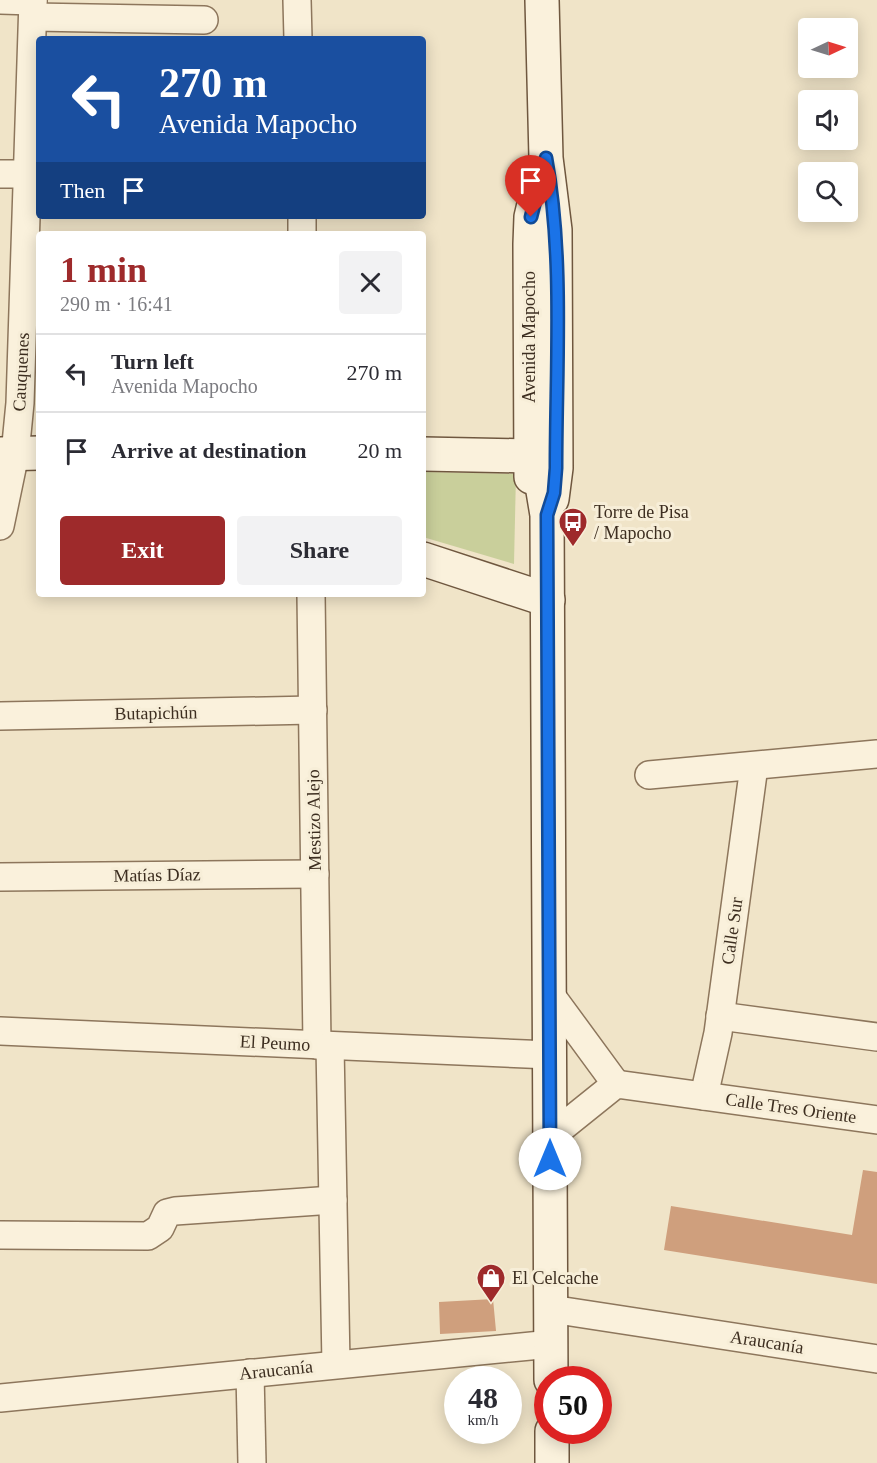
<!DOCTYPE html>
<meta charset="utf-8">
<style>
:root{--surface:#fff;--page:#f2f2f3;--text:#2b2b33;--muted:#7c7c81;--line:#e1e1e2;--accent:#9e2a2b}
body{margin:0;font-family:"Times New Roman",serif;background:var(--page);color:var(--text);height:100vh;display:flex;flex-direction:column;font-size:22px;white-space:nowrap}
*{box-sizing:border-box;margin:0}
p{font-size:20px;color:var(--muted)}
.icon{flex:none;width:33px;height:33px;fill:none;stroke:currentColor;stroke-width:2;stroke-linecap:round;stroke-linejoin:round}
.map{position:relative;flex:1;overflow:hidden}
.panel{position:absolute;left:36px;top:231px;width:390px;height:366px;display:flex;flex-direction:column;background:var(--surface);border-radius:6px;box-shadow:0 3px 15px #0003}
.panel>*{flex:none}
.top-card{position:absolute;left:36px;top:36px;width:390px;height:183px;border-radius:6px;box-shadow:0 3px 15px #0003;background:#1a4fa0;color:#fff;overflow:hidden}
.needle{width:39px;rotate:86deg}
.fabs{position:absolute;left:798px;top:18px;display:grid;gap:12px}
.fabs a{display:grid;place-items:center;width:60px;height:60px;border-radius:6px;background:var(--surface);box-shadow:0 3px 15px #0003;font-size:30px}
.speed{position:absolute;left:444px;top:1366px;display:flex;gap:12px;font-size:30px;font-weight:700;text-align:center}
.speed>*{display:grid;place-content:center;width:78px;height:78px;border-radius:50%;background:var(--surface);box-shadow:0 3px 15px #0003;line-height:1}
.speed small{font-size:15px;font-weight:400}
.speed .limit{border:9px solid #d22;background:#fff;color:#111}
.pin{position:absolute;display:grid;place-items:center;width:51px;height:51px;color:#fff;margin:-62px -26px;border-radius:50% 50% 50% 0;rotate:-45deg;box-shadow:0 0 6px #0007}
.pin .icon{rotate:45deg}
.me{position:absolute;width:66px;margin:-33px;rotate:0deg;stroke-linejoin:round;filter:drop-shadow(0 0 4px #0008)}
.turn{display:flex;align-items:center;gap:21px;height:126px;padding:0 24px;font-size:27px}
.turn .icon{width:78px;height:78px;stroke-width:2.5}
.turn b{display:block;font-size:42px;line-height:51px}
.then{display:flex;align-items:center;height:57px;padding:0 24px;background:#0003;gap:12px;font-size:22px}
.round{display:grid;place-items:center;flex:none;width:63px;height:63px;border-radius:6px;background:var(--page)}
.head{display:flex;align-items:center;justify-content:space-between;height:102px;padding:0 24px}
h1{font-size:36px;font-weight:600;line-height:45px;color:var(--accent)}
.button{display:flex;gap:12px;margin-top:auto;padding:12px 24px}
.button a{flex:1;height:69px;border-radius:6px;background:var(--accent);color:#fff;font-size:24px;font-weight:600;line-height:69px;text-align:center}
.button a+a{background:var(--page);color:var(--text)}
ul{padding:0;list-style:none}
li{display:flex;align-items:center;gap:18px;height:78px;padding:0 24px;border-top:2px solid var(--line)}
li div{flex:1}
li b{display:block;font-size:22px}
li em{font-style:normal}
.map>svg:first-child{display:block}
.green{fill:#c9cf9b}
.building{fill:#cf9f7d}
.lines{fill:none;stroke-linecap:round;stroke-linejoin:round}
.street-casing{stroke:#8d765c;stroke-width:30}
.secondary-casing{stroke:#6f573f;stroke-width:36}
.street{stroke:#faf1dc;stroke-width:27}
.secondary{stroke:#faf1dc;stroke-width:33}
.route-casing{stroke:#114b97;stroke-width:15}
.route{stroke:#1a73e8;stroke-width:10}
.labels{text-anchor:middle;stroke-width:6;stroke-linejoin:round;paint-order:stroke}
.street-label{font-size:18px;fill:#3d2e20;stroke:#f7eed8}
.poi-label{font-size:18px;fill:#3d2e20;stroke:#f7eed8;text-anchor:start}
</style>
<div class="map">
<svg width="877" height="1463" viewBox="0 0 877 1463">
<rect width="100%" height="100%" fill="#f0e4c8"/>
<polygon class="green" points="423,472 516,474 514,564 423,537"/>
<g class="building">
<polygon points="863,1170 877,1172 877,1284 664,1250 671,1206 852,1235"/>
<polygon points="493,1299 496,1331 440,1334 439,1302"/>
</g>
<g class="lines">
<g class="street-casing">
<g id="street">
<polyline points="0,0 33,1"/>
<polyline points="297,0 298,39"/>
<polyline points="33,17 204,20"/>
<polyline points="0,174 28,174"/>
<polyline points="302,216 302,234"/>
<polyline points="0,526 15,454 20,403 33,0"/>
<polyline points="311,594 317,1045"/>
<polyline points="0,716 313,710"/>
<polyline points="649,775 877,754"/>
<polyline points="0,877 315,874"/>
<polyline points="550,994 616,1084"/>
<polyline points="720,1016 877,1037"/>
<polyline points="0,1031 550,1055"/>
<polyline points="330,1046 336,1364"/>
<polyline points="704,1096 718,1033 754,766"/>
<polyline points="550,1137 616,1084 877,1120"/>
<polyline points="0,1235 148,1236 160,1228 167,1213 175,1211 333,1200"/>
<polyline points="551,1309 877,1359"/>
<polyline points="250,1373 252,1463"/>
<polyline points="0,1398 551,1344"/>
</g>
</g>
<g class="secondary-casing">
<g id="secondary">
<polyline points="542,0 546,158 555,230 556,468 552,499"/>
<polyline points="0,454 39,453"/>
<polyline points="423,454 529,456"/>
<polyline points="529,456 540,473 547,515 551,1380"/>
<polyline points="531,477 530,244 531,217 542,170"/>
<polyline points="423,559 548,600"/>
<polyline points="552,1431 552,1463"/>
</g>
</g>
<use href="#street" class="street"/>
<use href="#secondary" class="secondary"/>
</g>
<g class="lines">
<g class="route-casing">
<path id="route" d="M531,217l15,-59c18,99 10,209 10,310l-2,25 -7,22 3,644"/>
</g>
<use href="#route" class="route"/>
</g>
<defs>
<g id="bus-pin" transform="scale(1.5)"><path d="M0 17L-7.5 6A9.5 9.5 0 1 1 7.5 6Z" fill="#9e2a2b" stroke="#f7eed8"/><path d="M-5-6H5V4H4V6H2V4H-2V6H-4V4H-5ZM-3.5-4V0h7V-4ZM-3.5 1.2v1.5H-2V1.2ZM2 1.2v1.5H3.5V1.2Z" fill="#fff"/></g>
<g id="shop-pin" transform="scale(1.5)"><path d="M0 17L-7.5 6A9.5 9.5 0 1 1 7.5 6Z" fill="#9e2a2b" stroke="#f7eed8"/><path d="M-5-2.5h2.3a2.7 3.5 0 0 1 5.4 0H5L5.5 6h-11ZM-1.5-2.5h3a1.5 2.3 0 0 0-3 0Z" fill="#fff"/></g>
</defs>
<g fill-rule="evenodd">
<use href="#bus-pin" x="573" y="522"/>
<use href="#shop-pin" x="491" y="1278"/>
</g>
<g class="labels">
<g class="street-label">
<text transform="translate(529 337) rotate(-90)" y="6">Avenida Mapocho</text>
<text transform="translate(21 372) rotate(-87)" y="6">Cauquenes</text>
<text transform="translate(156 713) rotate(-1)" y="6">Butapichún</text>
<text transform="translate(314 820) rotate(-91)" y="6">Mestizo Alejo</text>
<text transform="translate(157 875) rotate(-1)" y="6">Matías Díaz</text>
<text transform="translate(732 931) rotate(-82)" y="6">Calle Sur</text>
<text transform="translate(275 1043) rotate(3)" y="6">El Peumo</text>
<text transform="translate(791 1108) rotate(8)" y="6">Calle Tres Oriente</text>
<text transform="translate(767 1342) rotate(9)" y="6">Araucanía</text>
<text transform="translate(276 1370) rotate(-6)" y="6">Araucanía</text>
</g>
<g class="poi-label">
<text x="594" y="518">Torre de Pisa<tspan x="594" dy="21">/ Mapocho</tspan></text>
<text x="512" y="1284">El Celcache</text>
</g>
</g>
</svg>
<div class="fabs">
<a><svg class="needle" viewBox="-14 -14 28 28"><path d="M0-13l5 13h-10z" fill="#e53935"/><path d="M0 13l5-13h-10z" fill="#7c7c81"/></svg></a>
<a><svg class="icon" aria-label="sound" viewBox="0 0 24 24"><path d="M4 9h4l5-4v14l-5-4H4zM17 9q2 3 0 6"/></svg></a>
<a><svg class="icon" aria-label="search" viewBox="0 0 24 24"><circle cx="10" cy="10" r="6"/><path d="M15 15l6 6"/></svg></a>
</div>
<div class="speed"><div>48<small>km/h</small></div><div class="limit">50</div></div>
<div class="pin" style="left:531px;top:217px;background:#d93025"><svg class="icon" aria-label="arrive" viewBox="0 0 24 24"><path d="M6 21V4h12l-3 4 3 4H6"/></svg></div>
<svg class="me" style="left:550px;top:1159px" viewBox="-20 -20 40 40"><circle r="19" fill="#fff"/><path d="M0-13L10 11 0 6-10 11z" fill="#1a73e8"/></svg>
<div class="top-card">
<div class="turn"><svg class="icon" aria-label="left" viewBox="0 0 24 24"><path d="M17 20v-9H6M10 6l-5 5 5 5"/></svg><div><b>270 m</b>Avenida Mapocho</div></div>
<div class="then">Then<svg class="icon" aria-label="arrive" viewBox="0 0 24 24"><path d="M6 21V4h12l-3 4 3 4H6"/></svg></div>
</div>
<section class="panel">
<div class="head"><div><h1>1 min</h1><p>290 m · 16:41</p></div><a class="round"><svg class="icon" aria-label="close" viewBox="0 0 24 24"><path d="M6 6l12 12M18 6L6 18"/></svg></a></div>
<ul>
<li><svg class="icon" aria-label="left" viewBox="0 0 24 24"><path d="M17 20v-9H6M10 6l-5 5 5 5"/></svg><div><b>Turn left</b><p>Avenida Mapocho</p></div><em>270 m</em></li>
<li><svg class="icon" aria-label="arrive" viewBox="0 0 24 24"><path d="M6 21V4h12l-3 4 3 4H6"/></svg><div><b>Arrive at destination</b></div><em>20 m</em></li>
</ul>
<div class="button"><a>Exit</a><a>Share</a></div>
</section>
</div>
